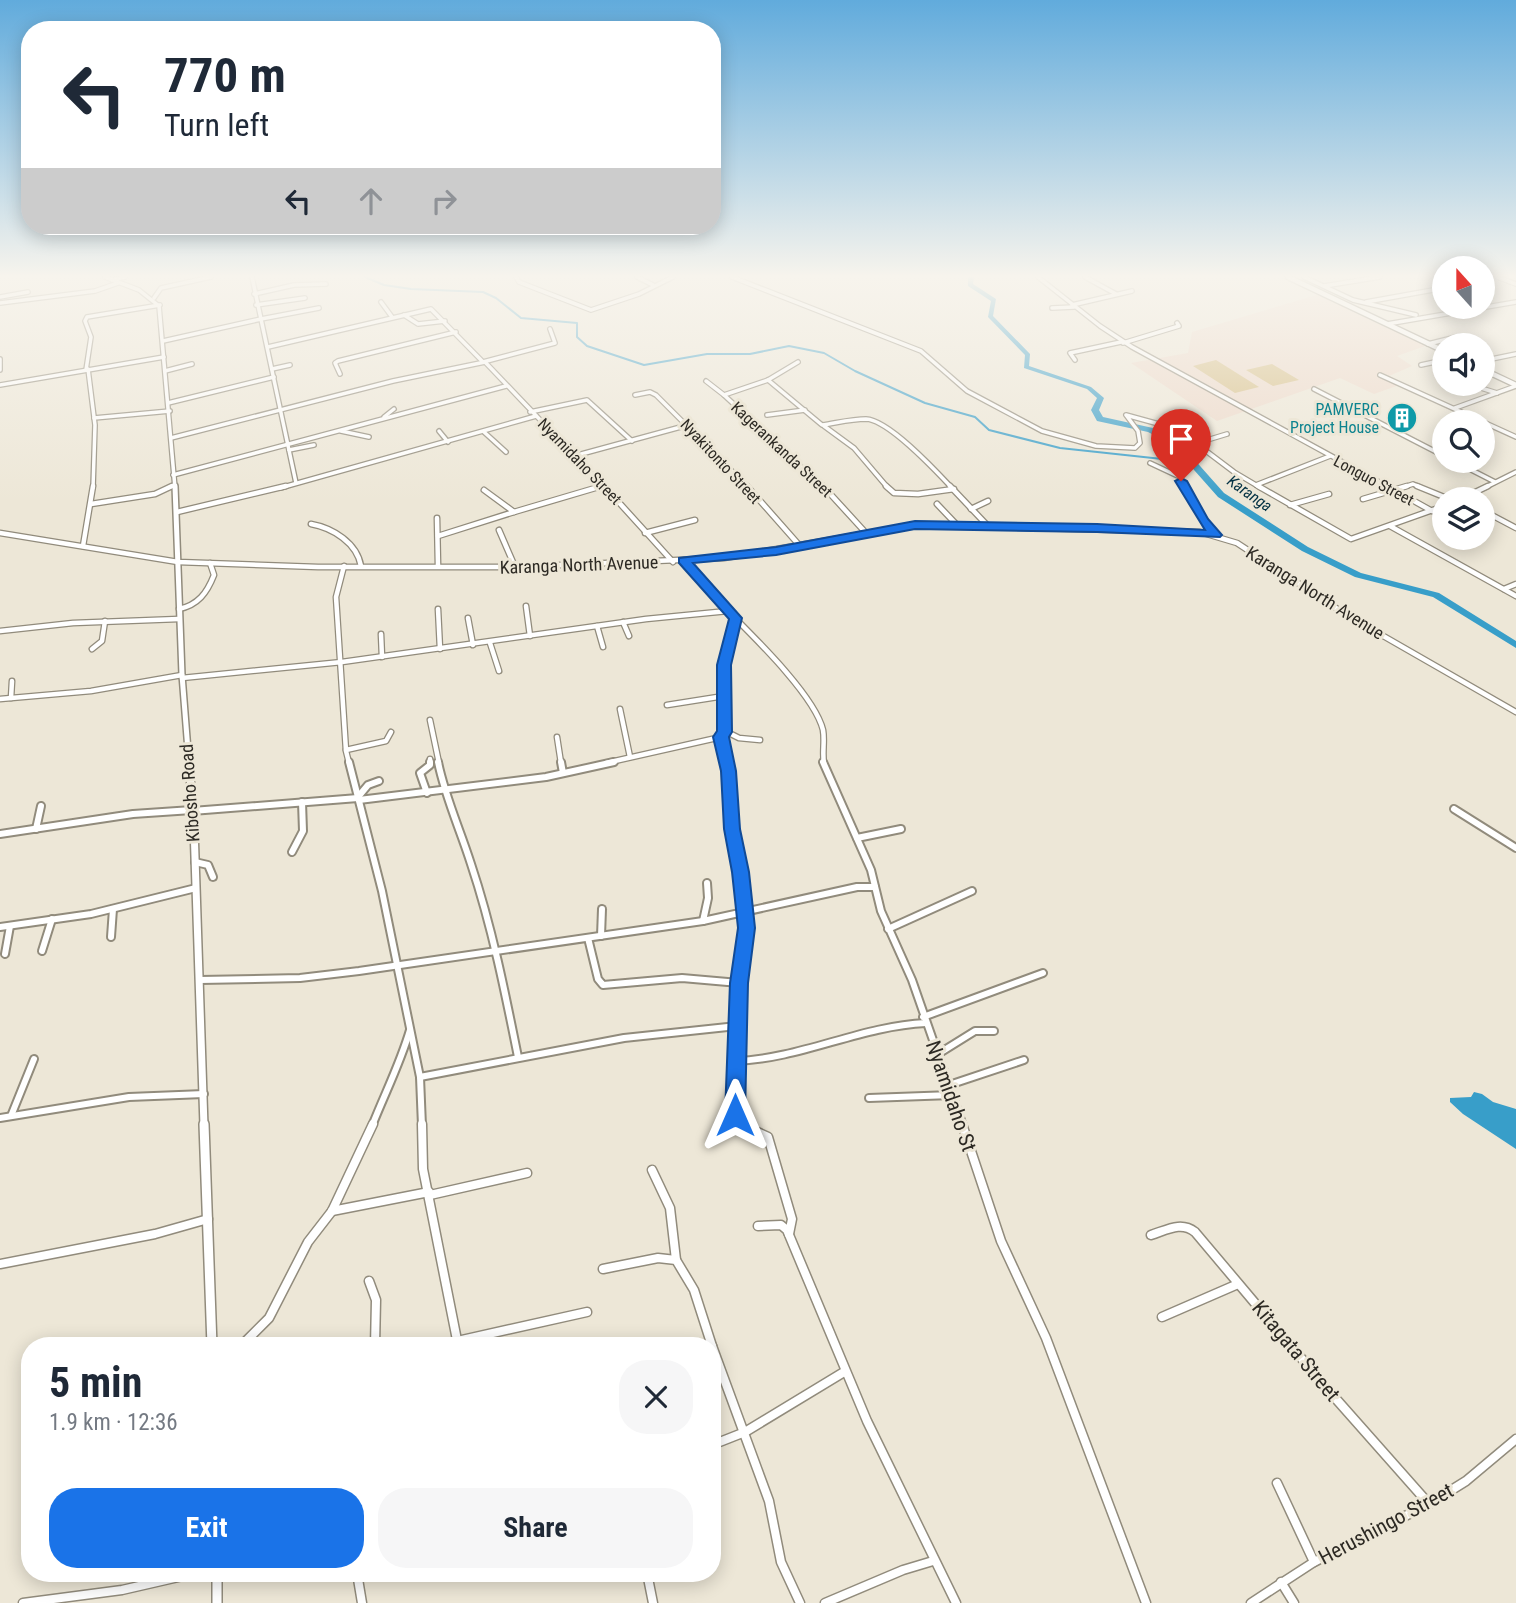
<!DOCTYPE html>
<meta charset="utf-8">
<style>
:root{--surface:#fff;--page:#f6f6f7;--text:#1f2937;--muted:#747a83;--accent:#1a73e8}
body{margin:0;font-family:"Roboto Condensed",sans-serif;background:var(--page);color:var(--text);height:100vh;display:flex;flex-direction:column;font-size:26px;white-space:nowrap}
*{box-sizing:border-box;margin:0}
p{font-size:23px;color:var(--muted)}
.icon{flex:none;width:38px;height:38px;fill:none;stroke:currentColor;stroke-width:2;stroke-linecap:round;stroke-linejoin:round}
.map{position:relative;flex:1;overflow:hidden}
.panel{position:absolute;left:21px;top:1337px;width:700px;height:245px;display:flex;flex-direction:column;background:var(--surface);border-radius:28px;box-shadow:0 4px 18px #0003}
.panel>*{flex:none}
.banner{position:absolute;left:21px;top:21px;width:700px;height:214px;border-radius:28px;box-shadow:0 4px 18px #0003;background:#fff;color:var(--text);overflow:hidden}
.needle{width:46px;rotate:339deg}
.controls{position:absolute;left:1432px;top:256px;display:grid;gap:14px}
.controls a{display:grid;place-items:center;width:63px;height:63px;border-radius:50%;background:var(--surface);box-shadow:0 4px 18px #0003;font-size:35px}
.pin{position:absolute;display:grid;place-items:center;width:60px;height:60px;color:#fff;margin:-72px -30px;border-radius:50% 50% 50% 0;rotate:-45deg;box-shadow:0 0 7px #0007}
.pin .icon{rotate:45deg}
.me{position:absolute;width:77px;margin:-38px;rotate:0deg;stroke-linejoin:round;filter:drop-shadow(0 0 5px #0008)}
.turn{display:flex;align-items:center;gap:24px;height:147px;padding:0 28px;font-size:32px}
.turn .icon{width:91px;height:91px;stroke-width:2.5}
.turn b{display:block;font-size:49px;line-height:60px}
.lanes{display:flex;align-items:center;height:66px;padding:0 28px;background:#0003;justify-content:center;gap:35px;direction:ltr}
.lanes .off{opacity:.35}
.round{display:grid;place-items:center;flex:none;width:74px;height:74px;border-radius:28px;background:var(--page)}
.summary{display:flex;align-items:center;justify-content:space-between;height:119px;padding:0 28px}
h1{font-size:42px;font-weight:700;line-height:52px}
.primary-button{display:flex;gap:14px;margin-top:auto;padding:14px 28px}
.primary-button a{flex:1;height:80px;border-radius:28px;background:var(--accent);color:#fff;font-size:28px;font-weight:700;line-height:80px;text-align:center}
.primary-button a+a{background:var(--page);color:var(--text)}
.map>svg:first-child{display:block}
.education{fill:#edd9ca}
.green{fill:#d6be86}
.water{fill:#389ec9}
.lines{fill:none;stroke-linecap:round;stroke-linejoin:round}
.stream{stroke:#389ec9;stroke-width:2}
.river{fill:#389ec9;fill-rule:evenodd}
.minor-far3-casing{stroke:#918b7c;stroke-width:6}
.minor-far2-casing{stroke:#918b7c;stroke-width:7}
.minor-far1-casing{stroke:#918b7c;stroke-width:10}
.minor-casing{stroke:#918b7c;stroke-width:11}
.tertiary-far3-casing{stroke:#918b7c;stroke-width:6}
.tertiary-far2-casing{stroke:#918b7c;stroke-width:8}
.tertiary-far1-casing{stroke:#918b7c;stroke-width:10}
.tertiary-casing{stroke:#918b7c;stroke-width:12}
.secondary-casing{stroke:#918b7c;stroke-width:7}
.minor-far3{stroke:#fff;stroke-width:3.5}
.minor-far2{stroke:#fff;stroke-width:4.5}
.minor-far1{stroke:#fff;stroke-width:6}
.minor{stroke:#fff;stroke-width:8}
.tertiary-far3{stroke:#fff;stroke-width:3.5}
.tertiary-far2{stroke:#fff;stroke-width:5}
.tertiary-far1{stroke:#fff;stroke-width:7}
.tertiary{stroke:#fff;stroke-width:9}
.secondary{stroke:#fff;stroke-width:4.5}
.route{fill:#1a73e8;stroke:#114b97;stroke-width:2}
.labels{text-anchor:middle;stroke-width:6;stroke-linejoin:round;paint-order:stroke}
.far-culture-label{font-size:16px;fill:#0d838f;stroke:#ede7d7;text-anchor:end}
.far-street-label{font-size:16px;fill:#2d2a24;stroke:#ede7d7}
.far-water-label{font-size:16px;font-style:italic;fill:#033143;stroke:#ede7d7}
.street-label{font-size:18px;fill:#2d2a24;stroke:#ede7d7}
.near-street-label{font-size:21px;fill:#2d2a24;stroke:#ede7d7}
</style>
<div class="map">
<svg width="1516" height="1603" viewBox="0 0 1516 1603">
<rect width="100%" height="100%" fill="#ede7d7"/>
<polygon class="education" points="1320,294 1428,345 1397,356 1412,366 1389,376 1402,384 1374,394 1340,378 1217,421 1131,363 1188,353 1192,332"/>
<g class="green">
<polygon points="1216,360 1259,387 1235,393 1193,366"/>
<polygon points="1272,364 1299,380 1273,386 1246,370"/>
</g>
<polygon class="water" points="1474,1092 1482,1094 1493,1102 1516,1109 1516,1149 1463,1114 1450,1102 1450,1098 1471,1097"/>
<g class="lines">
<polyline class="stream" points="365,277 384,285 411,289 483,292 496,298 521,318 577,323 577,337 587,346 644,365 707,354 750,354 789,346 824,353 855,371 925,403 975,417 989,430 1060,448 1190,462"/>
<polygon class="river" points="968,277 974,277 973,284 996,299 993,316 1030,354 1029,366 1091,387 1104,398 1099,410 1103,417 1153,428 1177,440 1224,493 1308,547 1361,573 1439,593 1516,641 1516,648 1433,597 1355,577 1302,551 1218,497 1171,444 1148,432 1097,421 1091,410 1097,398 1087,389 1024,368 1025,355 988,317 991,301 968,286"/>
<g class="minor-far3-casing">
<g id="minor-far3">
<polyline points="252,277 296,483"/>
<polyline points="516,277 519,282 591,310 639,294 673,277"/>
<polyline points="637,277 653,285"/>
<polyline points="732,277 921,351 967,391 1042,431 1096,446 1135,448 1140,443 1138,431 1126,415 1177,429 1234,472 1261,488"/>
<polyline points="1038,277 1100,326 1132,347 1390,488"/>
<polyline points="1085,277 1116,294"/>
<polyline points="1304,277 1353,300 1416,315"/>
<polyline points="1497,277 1516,284"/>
<polyline points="112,280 125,277"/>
<polyline points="1324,286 1380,277"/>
<polyline points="254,294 294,285 326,284"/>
<polyline points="0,297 28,292"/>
<polyline points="154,298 161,288 211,277"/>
<polyline points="381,302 392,317"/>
<polyline points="1366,302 1444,288"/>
<polyline points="0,303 95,291 118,283"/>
<polyline points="256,305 305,298"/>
<polyline points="1072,305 1132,291"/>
<polyline points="1052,308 1074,307"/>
<polyline points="404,315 418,324 445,321"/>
<polyline points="261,319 319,308"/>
<polyline points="1387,324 1516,302"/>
<polyline points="163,341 261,319"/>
<polyline points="1123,343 1179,326 1177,323"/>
<polyline points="1428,344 1460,336"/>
<polyline points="268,347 431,309 483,362 555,343 550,329"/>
<polyline points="0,359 0,370"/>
<polyline points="1075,360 1070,353 1121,342"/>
<polyline points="1482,361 1516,354"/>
<polyline points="798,362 768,380 724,395 824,488"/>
<polyline points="1421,365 1444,360"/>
<polyline points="88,369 95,425 93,488"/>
<polyline points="272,369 290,365"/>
<polyline points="86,370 91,337 85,321 87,317 160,305"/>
<polyline points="165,371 192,364"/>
<polyline points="340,374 335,363 338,361 456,332"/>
<polyline points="1380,375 1516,437"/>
<path d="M768,380l54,45c14,-2 30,-6 44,-6 23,1 70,52 86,69"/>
<polyline points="706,381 724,395"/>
<polyline points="1465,383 1497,393"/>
<polyline points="0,385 164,357"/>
<polyline points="1314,389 1444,456"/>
<polyline points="635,395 650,392 656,395 749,488"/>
<polyline points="168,403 274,377"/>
<polyline points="1455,408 1516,386"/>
<polyline points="530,412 587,400 632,441"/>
<polyline points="767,415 805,410"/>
<polyline points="384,417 394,409"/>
<polyline points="94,418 170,411"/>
<polyline points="824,426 854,448 888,488"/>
<polyline points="341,431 369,437"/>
<polyline points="439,431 448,442"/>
<polyline points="484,432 506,452"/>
<polyline points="171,438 393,381 485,362 605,488"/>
<polyline points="1194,444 1227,434"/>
<polyline points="289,450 314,445"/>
<polyline points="574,456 688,425"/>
<polyline points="1452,460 1495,482"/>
<polyline points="1150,463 1180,477 1186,488"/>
<polyline points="173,475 506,386"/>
<polyline points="1256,485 1330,456"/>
<polyline points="168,488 174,485"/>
<polyline points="280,488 536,416"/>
<polyline points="597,488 602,486"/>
<polyline points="1401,488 1413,484 1422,488"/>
<polyline points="1484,488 1516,472"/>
</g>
</g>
<g class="minor-far2-casing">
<g id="minor-far2">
<polyline points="604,486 673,562"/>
<polyline points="747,486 800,546"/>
<polyline points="823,486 866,533"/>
<polyline points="886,486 894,493 918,494 954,489"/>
<polyline points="950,486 986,524"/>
<polyline points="1185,486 1203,520 1216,535"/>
<polyline points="1258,486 1351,539 1444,506"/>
<polyline points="1387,486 1432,511"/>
<polyline points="1417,486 1449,499"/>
<polyline points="484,490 514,512 602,486"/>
<polyline points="1363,499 1407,486"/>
<polyline points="1461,499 1488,486"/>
<polyline points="91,504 155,494 172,486"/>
<polyline points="937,504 956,524"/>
<polyline points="1290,505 1329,494"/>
<polyline points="971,509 988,501"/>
<polyline points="1482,510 1516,528"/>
<polyline points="177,512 286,486"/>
<polyline points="437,518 438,566"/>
<path d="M311,524c22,4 46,19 50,42"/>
<polyline points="1390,526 1516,596"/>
<polyline points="499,530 515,567"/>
<polyline points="0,533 178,562 318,567 515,567 724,558 916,525 1200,532 1237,543 1345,614 1516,712"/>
<polyline points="645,533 695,520"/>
<polyline points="438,536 514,512"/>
<polyline points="83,546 93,486"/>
<polyline points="344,566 336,597 346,751 349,763"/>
<polyline points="1504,589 1516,584"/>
<polyline points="526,606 530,636"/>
<path d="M179,609c19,-4 28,-16 35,-34l-4,-12"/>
<polyline points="438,609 440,649"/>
<path d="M728,611c26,26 87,85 95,119 2,11 -1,23 1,33"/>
<polyline points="468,618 473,645"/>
<polyline points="623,622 629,636"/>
<polyline points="597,626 603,647"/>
<polyline points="0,631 73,623 179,619"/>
<polyline points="381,634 382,657"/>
<polyline points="490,643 499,671"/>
<polyline points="92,649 102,641 105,621"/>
<polyline points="182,678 342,662 646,619 728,611 684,560"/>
<polyline points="11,698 12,681"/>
<polyline points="0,699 91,691 182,675"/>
<polyline points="667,705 724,696"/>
<polyline points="620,709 630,757"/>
<polyline points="430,720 439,763"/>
<polyline points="725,731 739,738 760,740"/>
<polyline points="557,737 561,763"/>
<polyline points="721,737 727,763"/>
<polyline points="346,750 386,741 391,732"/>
<polyline points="430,759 430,763"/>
<polyline points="606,763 721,737 725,731 724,665 736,618"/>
</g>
</g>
<g class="minor-far1-casing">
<g id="minor-far1">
<polyline points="349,762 382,891 420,1077 422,1126"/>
<path d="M438,762c7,35 22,67 33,102 21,63 34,128 47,193"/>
<polyline points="561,762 563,773"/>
<polyline points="727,762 732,829 746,919 739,983 735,1115 741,1126"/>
<polyline points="823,762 871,870 881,911 912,980 963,1126"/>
<polyline points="427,793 420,773 430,765 430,762"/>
<polyline points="358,797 368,785 379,781"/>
<polyline points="359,800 546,777 614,762"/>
<polyline points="1454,809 1516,848"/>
<polyline points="192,811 358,798"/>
<polyline points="36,829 41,806"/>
<polyline points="0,834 133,814 192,810"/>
<polyline points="857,838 901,829"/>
<polyline points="292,852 303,831 302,802"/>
<polyline points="195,862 208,865 213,877"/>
<polyline points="703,921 708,898 707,883"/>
<polyline points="0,927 91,914 196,888"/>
<polyline points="888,929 972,891"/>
<polyline points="601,936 602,909"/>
<polyline points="111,937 113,909"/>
<polyline points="588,938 598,979 603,985 682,978 739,983"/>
<polyline points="42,951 52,919"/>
<polyline points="5,954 10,926"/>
<polyline points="200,980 300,978 359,971 703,921 857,887 875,887"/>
<polyline points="923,1017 1043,973"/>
<polyline points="938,1054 975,1031 994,1031"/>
<path d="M735,1061c66,-2 125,-35 191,-38"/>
<polyline points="420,1077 624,1038 737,1026"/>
<polyline points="949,1085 1024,1060"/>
<polyline points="869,1098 952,1095"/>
<polyline points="11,1116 34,1059"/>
<polyline points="0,1118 129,1097 204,1094"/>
<path d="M372,1126c13,-33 28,-62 38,-96"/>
</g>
</g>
<g class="minor-casing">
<g id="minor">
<polyline points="422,1124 423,1169 457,1340"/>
<polyline points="740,1124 768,1137 792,1219 789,1234"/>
<polyline points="962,1124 1001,1241 1046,1338 1146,1603"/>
<polyline points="652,1170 670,1208 676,1260"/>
<polyline points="430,1195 527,1173"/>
<polyline points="332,1211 429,1192"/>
<polyline points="758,1226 781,1225 787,1230 867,1421 956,1603"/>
<path d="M1151,1235c16,-5 30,-14 44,-3l134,159 100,113"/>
<polyline points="0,1264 155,1234 208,1219"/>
<polyline points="603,1269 658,1258 676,1260 694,1290 712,1346"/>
<polyline points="369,1281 376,1300 375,1346"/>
<polyline points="1162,1317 1238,1284"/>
<polyline points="241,1346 269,1318 308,1242 332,1211 373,1124"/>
<polyline points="435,1346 587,1312"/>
<polyline points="712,1346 769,1501 781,1562 800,1603"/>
<polyline points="712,1445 745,1432 844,1372"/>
<polyline points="1277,1483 1314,1562"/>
<polyline points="357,1573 362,1603"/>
<polyline points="647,1573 653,1603"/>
<polyline points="1281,1582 1294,1603"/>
<polyline points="23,1603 122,1590 196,1573"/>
<polyline points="825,1603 903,1570 933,1561"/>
<polyline points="1251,1603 1314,1562 1429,1504 1466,1481 1516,1439"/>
</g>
</g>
<g class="tertiary-far3-casing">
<polyline id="tertiary-far3" points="105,277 139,290 159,306 175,488"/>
</g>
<g class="tertiary-far2-casing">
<polyline id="tertiary-far2" points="175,486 182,675 189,763"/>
</g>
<g class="tertiary-far1-casing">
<polyline id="tertiary-far1" points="189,762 194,827 204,1126"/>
</g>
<g class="tertiary-casing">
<g id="tertiary">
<polyline points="204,1124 212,1346"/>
<polyline points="217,1573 217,1603"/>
</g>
</g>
<g class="secondary-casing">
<g id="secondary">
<polyline points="1288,277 1444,351"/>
<polyline points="1482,369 1516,385"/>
</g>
</g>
<use href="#minor-far3" class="minor-far3"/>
<use href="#minor-far2" class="minor-far2"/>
<use href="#minor-far1" class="minor-far1"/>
<use href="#minor" class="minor"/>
<use href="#tertiary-far3" class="tertiary-far3"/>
<use href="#tertiary-far2" class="tertiary-far2"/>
<use href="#tertiary-far1" class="tertiary-far1"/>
<use href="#tertiary" class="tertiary"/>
<use href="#secondary" class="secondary"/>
</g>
<linearGradient id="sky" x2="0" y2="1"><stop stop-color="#61abdc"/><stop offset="0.55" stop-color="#f7f4ed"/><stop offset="1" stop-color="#f7f4ed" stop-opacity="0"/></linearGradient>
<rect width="1516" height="502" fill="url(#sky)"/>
<polygon class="route" points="1181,478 1187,481 1208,519 1222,535 1220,537 1097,532 915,529 776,555 693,563 742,618 731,665 732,732 729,737 736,771 740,829 749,872 755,928 748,983 745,1115 742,1121 735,1124 728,1121 725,1115 730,983 738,928 732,872 724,829 721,771 713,737 717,731 717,665 729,619 679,563 679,558 776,547 915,521 1097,524 1205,530 1175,481"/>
<defs>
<g id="building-disc" transform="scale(1.575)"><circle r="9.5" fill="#0f9aa8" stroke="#ede7d7"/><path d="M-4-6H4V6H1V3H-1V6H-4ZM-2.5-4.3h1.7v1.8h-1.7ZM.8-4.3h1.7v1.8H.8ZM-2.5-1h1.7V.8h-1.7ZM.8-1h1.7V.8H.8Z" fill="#fff"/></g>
</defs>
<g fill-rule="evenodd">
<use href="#building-disc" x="1402" y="418"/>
</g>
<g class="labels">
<g class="far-culture-label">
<text x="1379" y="415">PAMVERC<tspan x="1379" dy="18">Project House</tspan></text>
</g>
<g class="far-street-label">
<text transform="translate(782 449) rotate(43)" y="6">Kagerankanda Street</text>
<text transform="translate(580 461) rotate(46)" y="6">Nyamidaho Street</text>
<text transform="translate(721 461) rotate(47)" y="6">Nyakitonto Street</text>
<text transform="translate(1374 480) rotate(28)" y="6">Longuo Street</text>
</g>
<g class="far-water-label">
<text transform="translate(1250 493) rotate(35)" y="6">Karanga</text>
</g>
<g class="street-label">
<text transform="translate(579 565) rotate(-2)" y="6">Karanga North Avenue</text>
<text transform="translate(1315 593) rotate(32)" y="6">Karanga North Avenue</text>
<text transform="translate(190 793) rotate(-94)" y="6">Kibosho Road</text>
</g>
<g class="near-street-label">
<text transform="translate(951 1096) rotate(71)" y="7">Nyamidaho St</text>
<text transform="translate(1296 1351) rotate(50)" y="7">Kitagata Street</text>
<text transform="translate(1386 1524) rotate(-28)" y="7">Herushingo Street</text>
</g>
</g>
</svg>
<div class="controls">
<a><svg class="needle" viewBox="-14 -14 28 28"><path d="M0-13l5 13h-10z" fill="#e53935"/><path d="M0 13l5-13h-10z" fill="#747a83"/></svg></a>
<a><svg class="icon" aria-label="sound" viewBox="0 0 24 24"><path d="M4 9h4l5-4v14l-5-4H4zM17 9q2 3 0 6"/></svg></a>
<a><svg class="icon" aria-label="search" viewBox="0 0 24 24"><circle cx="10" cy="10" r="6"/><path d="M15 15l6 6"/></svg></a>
<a><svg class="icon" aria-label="layers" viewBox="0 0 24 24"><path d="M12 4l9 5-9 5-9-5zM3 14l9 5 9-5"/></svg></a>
</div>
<div class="pin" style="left:1181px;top:481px;background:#d93025"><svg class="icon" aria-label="arrive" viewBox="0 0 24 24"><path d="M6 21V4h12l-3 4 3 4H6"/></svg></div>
<svg class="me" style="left:735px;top:1115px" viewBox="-20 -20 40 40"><path d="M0-17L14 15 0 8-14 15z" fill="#1a73e8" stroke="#fff" stroke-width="4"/></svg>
<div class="banner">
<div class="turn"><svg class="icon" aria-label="left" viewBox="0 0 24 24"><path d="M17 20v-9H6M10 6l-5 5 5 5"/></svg><div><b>770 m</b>Turn left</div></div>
<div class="lanes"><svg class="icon" aria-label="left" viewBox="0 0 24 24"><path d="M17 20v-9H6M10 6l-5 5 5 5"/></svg><svg class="icon off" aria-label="ahead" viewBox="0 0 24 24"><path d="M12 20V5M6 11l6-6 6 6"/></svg><svg class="icon off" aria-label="right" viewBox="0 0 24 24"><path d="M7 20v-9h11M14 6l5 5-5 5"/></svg></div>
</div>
<section class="panel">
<div class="summary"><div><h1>5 min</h1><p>1.9 km · 12:36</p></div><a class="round"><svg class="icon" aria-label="close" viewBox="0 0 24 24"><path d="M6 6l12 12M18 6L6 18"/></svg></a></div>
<div class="primary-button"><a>Exit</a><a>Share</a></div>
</section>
</div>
